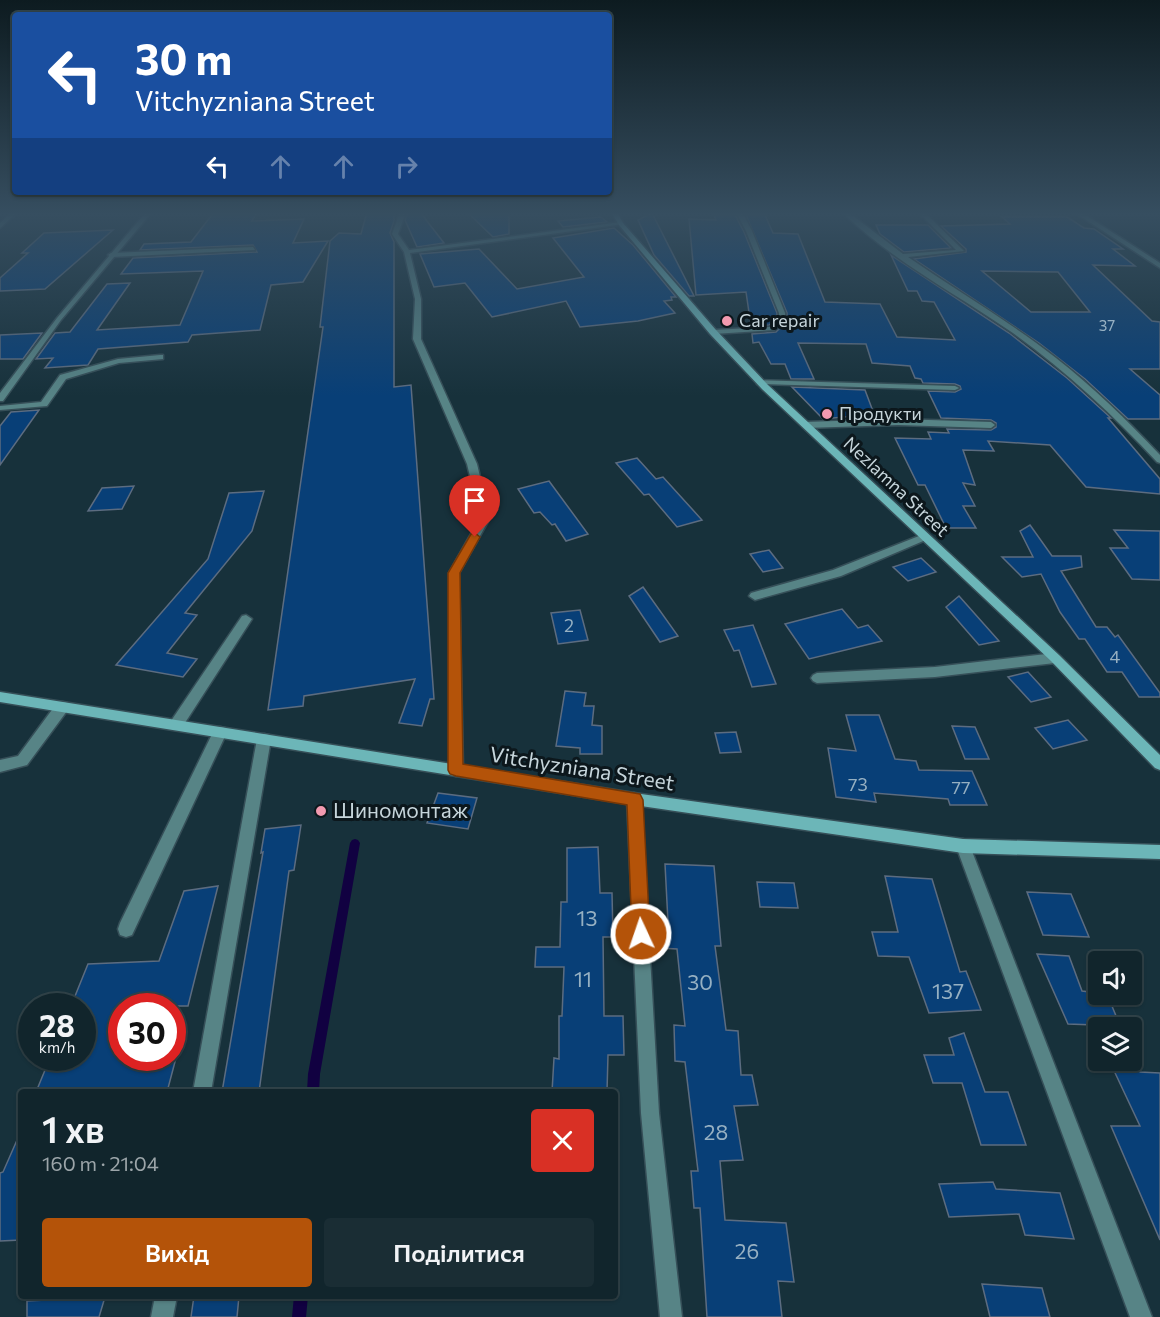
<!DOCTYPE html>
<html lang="uk">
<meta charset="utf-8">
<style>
:root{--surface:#11252c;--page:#1a2d34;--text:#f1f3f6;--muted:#9ca5a9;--line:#304248;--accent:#b45309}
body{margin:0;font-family:Commissioner,sans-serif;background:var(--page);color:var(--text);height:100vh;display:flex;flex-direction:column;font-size:22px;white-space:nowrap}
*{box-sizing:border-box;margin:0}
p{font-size:20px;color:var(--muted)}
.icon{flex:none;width:33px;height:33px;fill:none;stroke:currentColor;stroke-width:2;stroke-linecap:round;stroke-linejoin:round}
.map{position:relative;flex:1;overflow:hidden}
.details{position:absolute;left:18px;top:1089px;width:600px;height:210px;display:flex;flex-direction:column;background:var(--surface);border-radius:6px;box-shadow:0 2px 4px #0004,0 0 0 2px var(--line)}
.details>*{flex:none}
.guide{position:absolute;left:12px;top:12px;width:600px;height:183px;border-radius:6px;box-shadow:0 2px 4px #0004,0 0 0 2px var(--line);background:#1a4fa0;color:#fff;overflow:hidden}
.tools{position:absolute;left:1088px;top:951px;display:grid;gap:12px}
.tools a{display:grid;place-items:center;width:54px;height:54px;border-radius:6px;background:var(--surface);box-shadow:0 2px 4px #0004,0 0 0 2px var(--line);font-size:30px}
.speed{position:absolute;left:18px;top:993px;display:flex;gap:12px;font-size:30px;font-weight:700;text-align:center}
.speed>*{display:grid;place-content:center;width:78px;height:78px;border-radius:50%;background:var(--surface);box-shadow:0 2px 4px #0004,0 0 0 2px var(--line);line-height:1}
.speed small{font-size:15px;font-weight:400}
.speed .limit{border:9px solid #d22;background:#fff;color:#111}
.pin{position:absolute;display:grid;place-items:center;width:51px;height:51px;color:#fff;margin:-62px -26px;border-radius:50% 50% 50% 0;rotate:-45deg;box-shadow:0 0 6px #0007}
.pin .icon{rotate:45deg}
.me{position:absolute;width:66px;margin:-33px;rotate:357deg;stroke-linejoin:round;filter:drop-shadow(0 0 4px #0008)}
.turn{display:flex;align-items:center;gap:21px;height:126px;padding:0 24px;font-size:27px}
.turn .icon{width:78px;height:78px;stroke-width:2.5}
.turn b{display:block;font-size:42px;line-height:51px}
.lanes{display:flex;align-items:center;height:57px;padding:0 24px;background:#0003;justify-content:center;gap:30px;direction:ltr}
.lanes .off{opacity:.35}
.round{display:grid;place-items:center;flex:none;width:63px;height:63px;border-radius:6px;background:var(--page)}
.summary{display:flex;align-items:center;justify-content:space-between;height:102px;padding:0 24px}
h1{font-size:36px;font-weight:600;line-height:45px}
.button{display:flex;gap:12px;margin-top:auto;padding:12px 24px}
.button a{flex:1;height:69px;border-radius:6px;background:var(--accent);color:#fff;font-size:24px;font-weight:600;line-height:69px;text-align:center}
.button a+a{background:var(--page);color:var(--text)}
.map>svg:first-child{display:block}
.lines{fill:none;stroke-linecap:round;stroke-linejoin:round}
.stream{fill:#110141;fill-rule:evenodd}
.building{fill:#083f77;stroke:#5c6c80;stroke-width:1.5;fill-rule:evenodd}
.lane-casing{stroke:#364f58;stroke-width:3}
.street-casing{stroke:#364f58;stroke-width:3}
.secondary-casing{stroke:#364f58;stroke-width:3}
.lane{fill:#578486;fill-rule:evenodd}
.street{fill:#578486;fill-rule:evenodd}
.secondary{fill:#6cb6b8;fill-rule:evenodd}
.route{fill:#b45309;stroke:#753606;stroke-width:1.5}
.poi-dot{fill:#f29ab0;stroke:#0c171c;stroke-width:2}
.labels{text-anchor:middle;stroke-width:6;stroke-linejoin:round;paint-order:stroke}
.far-number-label{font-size:15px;fill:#96b0c2}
.far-poi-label{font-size:18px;fill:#c6d5db;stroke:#0c171c;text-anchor:start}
.far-street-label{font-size:18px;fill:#c6d5db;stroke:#0c171c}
.number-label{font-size:18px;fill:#96b0c2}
.street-label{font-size:21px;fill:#c6d5db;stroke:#0c171c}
.poi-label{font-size:21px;fill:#c6d5db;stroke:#0c171c;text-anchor:start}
.near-number-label{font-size:21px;fill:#96b0c2}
</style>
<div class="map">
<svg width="1160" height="1317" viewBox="0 0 1160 1317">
<rect width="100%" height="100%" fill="#17313b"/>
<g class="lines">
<g class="stream">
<polygon points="355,839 358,840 360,843 320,1074 319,1092 307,1092 308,1074 350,843 352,840"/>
<polygon points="294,1296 308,1296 306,1317 292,1317"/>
</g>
</g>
<g class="building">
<polygon points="214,212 257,212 252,221 304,219 293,243 328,241 303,282 271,285 260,330 192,335 188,342 98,349 88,365 45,368 53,358 36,359 55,333 70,332 107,284 130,283 97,330 180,325 203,271 121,274 133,258 257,252 253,245 140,250 144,244 191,242"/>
<polygon points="367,212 394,212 394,221 390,233 394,242 394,387 411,385 434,699 430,699 422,726 399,723 415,679 304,696 303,706 268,710 323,327 320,327 330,241 339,233 361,234"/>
<polygon points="408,212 420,212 444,243 417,247 405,220"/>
<polygon points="467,212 509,212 509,234 493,237"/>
<polygon points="652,213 694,296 689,296 654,255 638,220"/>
<polygon points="714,215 735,215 744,232 777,313 777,318 769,325 751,326 746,292 696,295 689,219 716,220"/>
<polygon points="746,215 765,215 773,233 798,234 825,302 880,304 897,337 955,340 934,302 922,301 917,291 908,291 891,255 1009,333 1067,378 1111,418 1108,418 1160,479 1160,494 1086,487 1050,445 988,441 994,451 963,450 975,485 963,483 975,506 963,506 976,528 946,528 925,485 918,485 895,438 931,439 928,432 949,433 947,429 991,430 996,427 996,423 991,420 941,418 928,391 955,392 961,389 960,386 955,384 923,383 921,379 915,378 910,366 872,363 866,344 798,343 814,379 791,379 785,364 771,364 759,342 753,343 752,334 776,332 787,321 787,313"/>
<polygon points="601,217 607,222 563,227 558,221"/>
<path d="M1002,217h65l17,11 10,1 29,20h-10l22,17 -42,-1 59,56 8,1v47h-30l30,26v24h-32l-43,-40 -46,-36 -125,-84 52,-7v-3l-25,-23 69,-2zM982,271l76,1 32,40h-59z"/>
<polygon points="876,225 928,225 951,248 904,252 880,234"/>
<polygon points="614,228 633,245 676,297 671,297 672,300 664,301 675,313 638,321 580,327 566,301 492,317 465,283 434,287 420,254 479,249 517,289 584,277 553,238"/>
<polygon points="113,230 45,289 0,291 0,278 28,253 22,253 44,233"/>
<polygon points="42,333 23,359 0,359 0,335"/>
<polygon points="792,387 865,390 874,414 823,419"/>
<polygon points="39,410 0,465 0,426 11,412"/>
<polygon points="637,458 656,479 663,477 702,520 677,527 649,494 644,495 616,463"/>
<polygon points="549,481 588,534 566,541 555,524 552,525 540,512 534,513 518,489"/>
<polygon points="134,486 122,509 88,511 102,488"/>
<polygon points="264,491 252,531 185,613 197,615 167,653 197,659 183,677 116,665 208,559 229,493"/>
<polygon points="1030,525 1052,556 1081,556 1082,567 1061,571 1096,627 1107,627 1115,637 1118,635 1160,693 1160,697 1139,697 1122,672 1107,672 1085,639 1079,639 1060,612 1041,574 1022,577 1002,557 1033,557 1020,531"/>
<polygon points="1114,530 1160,531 1160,580 1132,579 1110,548 1128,548"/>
<polygon points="769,550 783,568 763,572 750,554"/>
<polygon points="921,558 936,572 908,581 893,567"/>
<polygon points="643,587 678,636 660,642 629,596"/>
<polygon points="959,596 999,641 979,645 946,607"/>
<polygon points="842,609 858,628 868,625 882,641 809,659 785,624"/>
<polygon points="580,610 588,640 558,644 551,613"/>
<polygon points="753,625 776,684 752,687 739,650 734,651 724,630"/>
<polygon points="1028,672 1051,697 1031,702 1008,677"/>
<polygon points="565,691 586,693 584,706 594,706 592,725 602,726 602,754 580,754 580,748 556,746"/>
<polygon points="846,715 879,715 895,759 916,761 919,770 972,771 987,805 950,805 948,799 874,793 876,802 836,797 828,748 856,751"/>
<polygon points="1068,720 1087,740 1053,749 1035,728"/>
<polygon points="952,726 975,727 989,759 965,759"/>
<polygon points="736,732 741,752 720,753 715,733"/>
<polygon points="438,793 477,798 468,829 427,823"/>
<polygon points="301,825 294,870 289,871 259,1092 222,1092 263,852 261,853 265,829"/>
<polygon points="598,847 600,893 612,893 613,937 603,937 604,1016 623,1016 624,1055 608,1055 607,1092 552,1092 554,1058 559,1059 559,1016 562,1016 564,967 535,967 536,947 560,947 561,902 567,902 567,848"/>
<polygon points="665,864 714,866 721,946 715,946 726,1030 738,1031 741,1075 752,1075 758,1105 734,1106 743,1160 720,1161 725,1220 786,1223 794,1282 778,1281 782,1317 707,1317 700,1208 694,1208 691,1171 698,1171 685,1062 675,1061 674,1025 685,1026 677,949 659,948 658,922 668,922"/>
<polygon points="885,876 932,879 960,972 966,971 981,1010 929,1013 909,957 878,956 872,932 898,932"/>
<polygon points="757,882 794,883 798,908 760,907"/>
<polygon points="218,886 188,1006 122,1006 122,1058 176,1058 167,1092 36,1092 50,1058 82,1058 82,1006 71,1006 88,964 159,961 184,891"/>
<polygon points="1027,892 1071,894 1089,937 1043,935"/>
<polygon points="1037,954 1069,956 1082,991 1107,994 1121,1028 1098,1028 1098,1033 1095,1025 1068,1024"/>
<polygon points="964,1033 985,1092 1008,1092 1026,1145 981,1145 962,1083 933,1083 924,1055 954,1055 949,1038"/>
<polygon points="1131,1051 1140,1072 1160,1073 1160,1240 1111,1126 1140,1126 1109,1060 1131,1060"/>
<polygon points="21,1131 21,1240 0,1241 0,1173 3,1172"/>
<polygon points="993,1182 996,1189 1060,1193 1074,1239 1025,1235 1019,1214 949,1217 939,1184"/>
<polygon points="982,1284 1042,1288 1050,1317 990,1317"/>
<polygon points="194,1296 239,1296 237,1317 191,1317"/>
<polygon points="105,1297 99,1317 27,1317 27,1301"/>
</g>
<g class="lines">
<g class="lane-casing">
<g id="lane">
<polygon points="253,247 255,250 111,257 108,255 111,253"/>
<polygon points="160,355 163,355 163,359 119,363 66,379 47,406 0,410 0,406 41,402 60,375 118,359"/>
<polygon points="757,380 955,386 959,388 955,390 760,384 757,384"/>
<polygon points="898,419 991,422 995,425 991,428 898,425 805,428 801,425 805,422"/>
<polygon points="924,534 929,537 928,539 841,576 755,600 749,596 751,593 833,570"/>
<polygon points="246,615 252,619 181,729 176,730 171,729 169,725 171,721 242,616"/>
<polygon points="1055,653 1061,658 1055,663 935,677 817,683 813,681 811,678 813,675 817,673 935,667"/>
<polygon points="62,702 67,703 68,707 67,711 27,765 0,772 0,760 18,756 57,703"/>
<polygon points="220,727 225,728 227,732 132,935 126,937 120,935 118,929 120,923 215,728"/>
<polygon points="264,734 269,735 271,739 211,1092 193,1092 257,739 259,735"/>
<polygon points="155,1296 177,1296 173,1317 151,1317"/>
</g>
</g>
<g class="street-casing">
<g id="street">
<polygon points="12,212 18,212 0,228 0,223"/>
<polygon points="146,212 152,212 61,320 3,401 0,401 0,393 57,318"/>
<polygon points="400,212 406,212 398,234 409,250 621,222 624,224 410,253 421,299 421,339 477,464 490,518 459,573 463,770 461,774 456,776 451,774 449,770 449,573 480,518 467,464 413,339 415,299 404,252 392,234"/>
<polygon points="736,212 742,212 752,231 785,313 785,319 774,330 713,334 709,332 713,330 770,327 779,319 779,313 746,231"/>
<path d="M842,212h6l55,42 53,-4 -38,-38h6l40,39 -56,6c49,34 101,64 148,101 37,29 71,62 104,97v8l-3,-1c-45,-48 -93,-93 -147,-131 -55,-38 -119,-71 -168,-119z"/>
<polygon points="1074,212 1081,212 1160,263 1160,268"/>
<polygon points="634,793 639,795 641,799 659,1113 682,1317 660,1317 641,1113 627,799 629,795"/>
<polygon points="963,839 968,841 970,846 1152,1317 1130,1317 956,846 958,841"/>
</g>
</g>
<g class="secondary-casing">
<g id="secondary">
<polygon points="611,212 617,212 623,223 716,330 768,385 1059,655 1160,755 1160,770 1155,768 1051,661 762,389 710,334 619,225"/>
<polygon points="0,692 634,793 963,839 1160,845 1160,859 963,853 634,805 0,702"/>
</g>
</g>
<use href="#lane" class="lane"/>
<use href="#street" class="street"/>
<use href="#secondary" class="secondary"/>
</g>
<linearGradient id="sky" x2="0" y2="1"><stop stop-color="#0d1b20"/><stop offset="0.54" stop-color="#364e60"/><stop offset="1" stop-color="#364e60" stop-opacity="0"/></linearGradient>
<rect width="1160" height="396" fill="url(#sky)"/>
<polygon class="route" points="475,533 480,537 460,573 463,764 640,794 643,800 650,934 648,941 641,943 635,941 632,934 627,805 456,776 450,774 448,770 448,573 471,534"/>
<g class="poi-dot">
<circle cx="727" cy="321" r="6"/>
<circle cx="827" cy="414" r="6"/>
<circle cx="321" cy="811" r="6"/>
</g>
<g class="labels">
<g class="far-number-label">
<text x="1107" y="331">37</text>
</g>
<g class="far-poi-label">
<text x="739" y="327">Car repair</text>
<text x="839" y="420">Продукти</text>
</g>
<g class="far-street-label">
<text transform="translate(896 487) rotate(43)" y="6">Nezlamna Street</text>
</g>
<g class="number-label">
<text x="569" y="632">2</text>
<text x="1115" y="663">4</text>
<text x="858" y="791">73</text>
<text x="961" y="794">77</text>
</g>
<g class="street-label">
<text transform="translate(582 769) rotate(9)" y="7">Vitchyzniana Street</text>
</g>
<g class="poi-label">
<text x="333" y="818">Шиномонтаж</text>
</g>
<g class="near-number-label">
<text x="587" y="926">13</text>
<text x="583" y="987">11</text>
<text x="700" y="990">30</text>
<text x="948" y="999">137</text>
<text x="716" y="1140">28</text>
<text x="747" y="1259">26</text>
</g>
</g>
</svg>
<div class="tools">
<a><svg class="icon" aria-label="sound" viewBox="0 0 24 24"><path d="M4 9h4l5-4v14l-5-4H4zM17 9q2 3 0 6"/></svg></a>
<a><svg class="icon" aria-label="layers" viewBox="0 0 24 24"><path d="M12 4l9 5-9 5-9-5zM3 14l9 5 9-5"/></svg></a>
</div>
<div class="speed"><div>28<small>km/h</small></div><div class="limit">30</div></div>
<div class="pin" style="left:475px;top:537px;background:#d93025"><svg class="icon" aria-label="arrive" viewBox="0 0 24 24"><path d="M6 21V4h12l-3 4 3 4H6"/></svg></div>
<svg class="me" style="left:641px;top:934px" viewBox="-20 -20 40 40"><circle r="17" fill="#b45309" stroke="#fff" stroke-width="3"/><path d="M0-11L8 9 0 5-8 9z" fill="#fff"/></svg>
<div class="guide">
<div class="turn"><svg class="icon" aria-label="left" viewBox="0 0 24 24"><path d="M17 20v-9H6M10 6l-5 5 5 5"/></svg><div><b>30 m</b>Vitchyzniana Street</div></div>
<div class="lanes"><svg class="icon" aria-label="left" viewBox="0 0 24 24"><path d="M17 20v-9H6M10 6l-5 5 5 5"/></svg><svg class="icon off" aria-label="ahead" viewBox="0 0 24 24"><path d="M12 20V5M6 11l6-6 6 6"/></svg><svg class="icon off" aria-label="ahead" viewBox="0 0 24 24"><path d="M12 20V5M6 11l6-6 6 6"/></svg><svg class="icon off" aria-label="right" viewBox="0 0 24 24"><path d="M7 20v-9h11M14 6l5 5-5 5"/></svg></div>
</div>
<section class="details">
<div class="summary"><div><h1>1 хв</h1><p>160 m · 21:04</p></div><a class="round" style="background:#d93025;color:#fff"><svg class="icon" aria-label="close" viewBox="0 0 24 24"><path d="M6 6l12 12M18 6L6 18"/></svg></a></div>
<div class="button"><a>Вихід</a><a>Поділитися</a></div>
</section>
</div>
